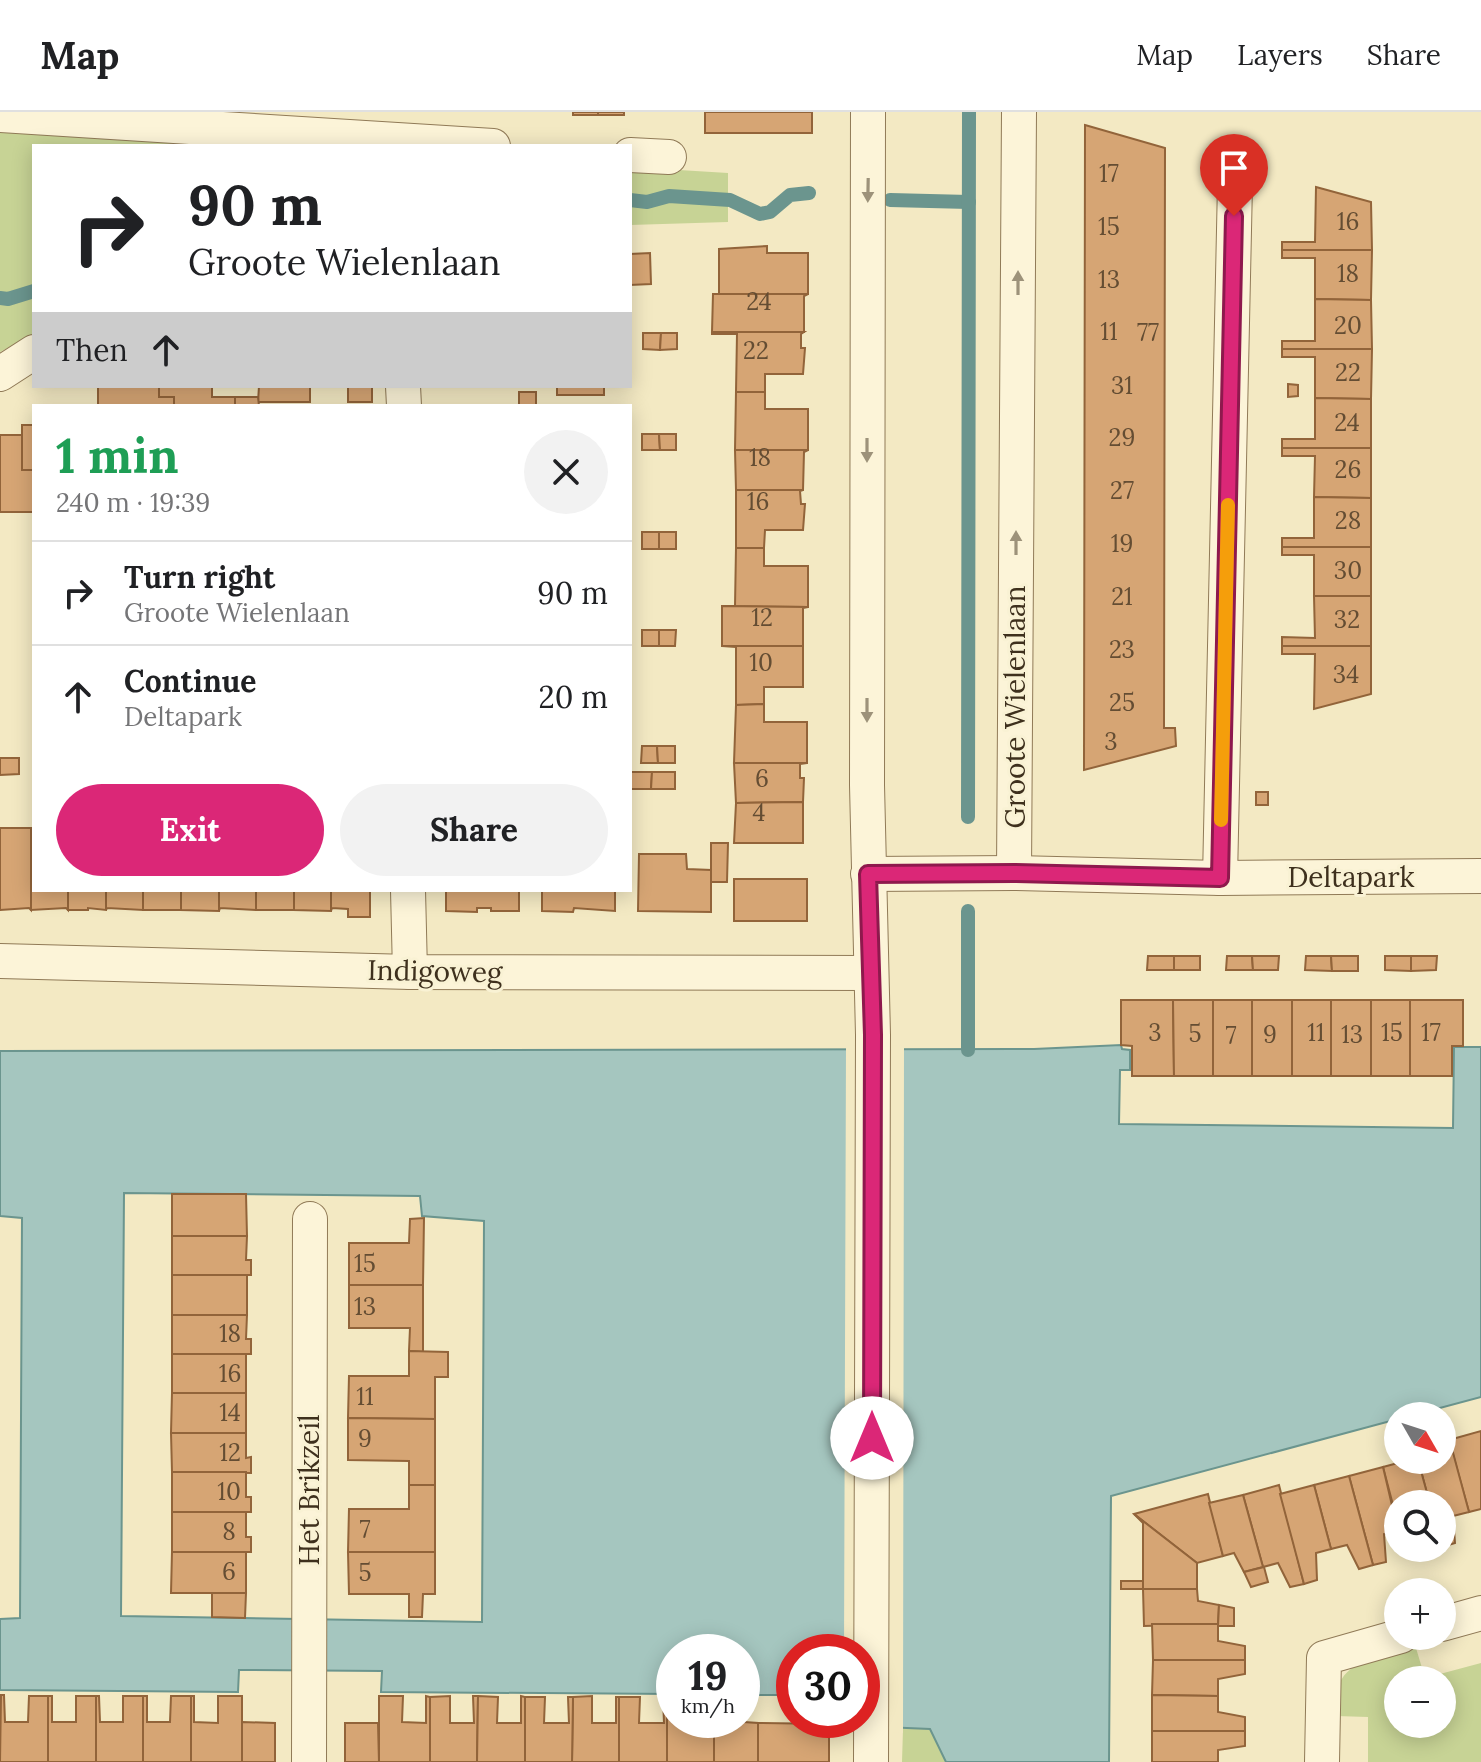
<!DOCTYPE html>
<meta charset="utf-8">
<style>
:root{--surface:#fff;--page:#f2f2f2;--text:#202124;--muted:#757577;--line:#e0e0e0;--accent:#db2777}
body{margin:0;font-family:Lora,serif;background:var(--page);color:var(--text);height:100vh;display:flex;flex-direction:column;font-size:30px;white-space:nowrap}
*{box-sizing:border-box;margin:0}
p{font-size:26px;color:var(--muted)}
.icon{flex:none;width:44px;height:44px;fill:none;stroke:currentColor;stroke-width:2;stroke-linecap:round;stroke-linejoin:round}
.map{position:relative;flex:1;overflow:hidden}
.sheet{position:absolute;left:32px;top:292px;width:600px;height:488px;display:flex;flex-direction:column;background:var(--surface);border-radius:0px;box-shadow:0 4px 20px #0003}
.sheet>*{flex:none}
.hud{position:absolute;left:32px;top:32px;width:600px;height:244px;border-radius:0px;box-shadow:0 4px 20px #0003;background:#fff;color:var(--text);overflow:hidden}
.needle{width:52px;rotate:129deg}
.controls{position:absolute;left:1384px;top:1290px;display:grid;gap:16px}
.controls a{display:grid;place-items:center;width:72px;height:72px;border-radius:50%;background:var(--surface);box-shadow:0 4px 20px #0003;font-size:40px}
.speed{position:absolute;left:656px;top:1522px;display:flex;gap:16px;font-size:40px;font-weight:700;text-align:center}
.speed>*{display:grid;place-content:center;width:104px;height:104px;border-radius:50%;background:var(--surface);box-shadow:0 4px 20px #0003;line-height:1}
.speed small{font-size:20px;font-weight:400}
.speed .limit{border:12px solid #d22;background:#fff;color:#111}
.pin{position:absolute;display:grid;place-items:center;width:68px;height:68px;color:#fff;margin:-82px -34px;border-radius:50% 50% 50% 0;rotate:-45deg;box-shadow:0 0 8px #0007}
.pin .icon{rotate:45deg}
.me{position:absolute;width:88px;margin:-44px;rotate:0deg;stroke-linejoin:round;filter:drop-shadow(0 0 6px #0008)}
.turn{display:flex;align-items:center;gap:28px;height:168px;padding:0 24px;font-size:36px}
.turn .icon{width:104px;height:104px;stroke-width:2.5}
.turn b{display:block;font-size:56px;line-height:68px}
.then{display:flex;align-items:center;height:76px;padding:0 24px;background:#0003;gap:16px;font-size:30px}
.round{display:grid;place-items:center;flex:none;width:84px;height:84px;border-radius:42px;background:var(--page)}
.summary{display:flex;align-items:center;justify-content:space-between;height:136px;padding:0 24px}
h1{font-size:48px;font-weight:800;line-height:60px;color:#1e9e55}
.button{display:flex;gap:16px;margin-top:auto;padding:16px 24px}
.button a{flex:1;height:92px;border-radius:48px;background:var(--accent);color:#fff;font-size:32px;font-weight:800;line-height:92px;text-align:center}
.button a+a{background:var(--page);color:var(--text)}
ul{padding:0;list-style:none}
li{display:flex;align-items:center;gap:24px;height:104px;padding:0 24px;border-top:2px solid var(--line)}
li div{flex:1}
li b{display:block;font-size:30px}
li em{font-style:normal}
header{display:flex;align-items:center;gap:48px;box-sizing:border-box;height:112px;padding:0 40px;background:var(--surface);border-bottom:2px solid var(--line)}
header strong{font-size:38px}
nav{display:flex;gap:44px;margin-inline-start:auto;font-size:28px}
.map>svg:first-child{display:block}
.green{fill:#c7d395;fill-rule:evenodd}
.water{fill:#a5c6bf;stroke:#6b958e;stroke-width:2;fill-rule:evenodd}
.pier{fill:#f3e9c3}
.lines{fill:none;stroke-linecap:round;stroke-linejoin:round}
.stream{stroke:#6b958e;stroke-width:14}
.building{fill:#d6a574;stroke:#92643a;stroke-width:2}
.minor-casing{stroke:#907a57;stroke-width:36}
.minor{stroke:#fcf4d8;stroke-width:34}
.oneway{fill:#9d927a}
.route-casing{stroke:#8e194d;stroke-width:20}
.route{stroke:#db2777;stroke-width:14}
.slow{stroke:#f59e0b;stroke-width:14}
.labels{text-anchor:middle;stroke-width:6;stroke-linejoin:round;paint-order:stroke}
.number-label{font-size:24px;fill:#644d33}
.street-label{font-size:28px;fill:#3e301d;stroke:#f9f2d4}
</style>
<header>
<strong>Map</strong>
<nav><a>Map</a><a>Layers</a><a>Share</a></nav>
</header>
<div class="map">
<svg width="1481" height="1650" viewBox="0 0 1481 1650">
<rect width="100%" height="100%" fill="#f3e9c3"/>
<g class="green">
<polygon points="0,15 304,34 34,34 34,222 0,240"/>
<polygon points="630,55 728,61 728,110 630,113"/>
<path d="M1416,1536l9,30 56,-15v99h-113v-45l-32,-1c1,-10 0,-22 3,-31 10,-28 53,-31 77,-37zM1398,1568h44v44h-44z"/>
<polygon points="903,1617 931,1617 946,1650 902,1650"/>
</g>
<path class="water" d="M1121,933l1,4 8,1v20h-10l-1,54 334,4 1,-81h27v350l-71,19h-12v3l-287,77 -2,266h-163l-16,-33 -94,-4 -1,-5h27v-68h-68v43h-52v-43h-68v42l-293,-2 1,-21 -143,-1 -1,22 -238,-2v-71l20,-1 2,-400 -22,-2v-165l1034,-2zM124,1081l296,3 2,20 62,5 -2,401 -361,-6z"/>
<polygon class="pier" points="904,933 903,1621 844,1617 844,1608 862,1608 862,1540 844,1540 846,934"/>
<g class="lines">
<g class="stream">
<polyline points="630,88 647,90 669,84 730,88 760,102 770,100 790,83 809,81"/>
<polyline points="890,88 969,90"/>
<polyline points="0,186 8,187 34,179"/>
<polyline points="968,705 969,0"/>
<polyline points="968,938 968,799"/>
</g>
</g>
<g class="building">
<rect x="573" y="0" width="25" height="3"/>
<rect x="598" y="0" width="26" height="3"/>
<rect x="705" y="0" width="107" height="21"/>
<polygon points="1085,13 1165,36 1164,616 1175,616 1176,634 1084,658"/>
<polygon points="1316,75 1371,90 1372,138 1282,138 1282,130 1315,130"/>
<polygon points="767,134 767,141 808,141 808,182 719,182 719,137"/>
<polygon points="1282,138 1372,138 1371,188 1315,187 1315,146 1282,146"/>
<polygon points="650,141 651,172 630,173 630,142"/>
<polygon points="713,182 808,182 804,184 804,220 712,220"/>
<polygon points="1315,187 1371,188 1372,237 1282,237 1282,229 1315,229"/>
<polygon points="712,220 804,220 801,222 801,236 805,236 803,262 765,262 765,280 736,280 737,222 712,222"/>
<polygon points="643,221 661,221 660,238 643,237"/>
<polygon points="661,221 677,221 677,237 660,238"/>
<polygon points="1282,237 1372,237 1371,287 1315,286 1315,245 1282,245"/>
<polygon points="1288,272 1298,273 1298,284 1288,285"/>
<polygon points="98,274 159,274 159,285 174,285 174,294 98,294"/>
<polygon points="159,274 212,274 212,285 235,285 235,294 174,294 174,285 159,285"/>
<polygon points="259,274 310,274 310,290 258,290"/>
<rect x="348" y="274" width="24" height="16"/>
<rect x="557" y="274" width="47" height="9"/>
<rect x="519" y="280" width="17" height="14"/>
<polygon points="736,280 765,280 765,297 808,297 808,338 735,338"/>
<polygon points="235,285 258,285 259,294 235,294"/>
<polygon points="1315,286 1371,287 1371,336 1282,336 1282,327 1315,327"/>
<rect x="22" y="313" width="12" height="45"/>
<polygon points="642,322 659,322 660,338 642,338"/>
<polygon points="659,322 676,322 676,338 660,338"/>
<polygon points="0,323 22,323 22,358 34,358 34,400 0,400"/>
<polygon points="1282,336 1371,336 1371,386 1314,385 1315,344 1282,344"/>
<polygon points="735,338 808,338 804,340 803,378 736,378"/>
<polygon points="736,378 803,378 800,379 801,392 805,392 803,418 765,418 764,436 736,436"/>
<polygon points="1314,385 1371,386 1371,435 1282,435 1282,426 1314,426"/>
<rect x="642" y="420" width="17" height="17"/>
<rect x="659" y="420" width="17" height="17"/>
<polygon points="1282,435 1371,435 1371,484 1314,484 1314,443 1282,443"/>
<polygon points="736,436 764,436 764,454 808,454 808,495 722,494 735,494"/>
<polygon points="1314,484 1371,484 1371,534 1282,534 1282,525 1315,526"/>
<polygon points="722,494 808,495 803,496 803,534 722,534"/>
<rect x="642" y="518" width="17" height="16"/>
<polygon points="659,518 676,518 675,534 659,534"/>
<polygon points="722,534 803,534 803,575 764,575 764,592 736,593 736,535"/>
<polygon points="1282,534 1371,534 1371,582 1314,597 1315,542 1282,542"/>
<polygon points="764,592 764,610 807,610 807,651 734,651 736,593"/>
<polygon points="642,634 657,634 658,651 641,651"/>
<polygon points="657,634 675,634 675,651 658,651"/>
<polygon points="0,646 19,646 19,662 0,663"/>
<polygon points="734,651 807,651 800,652 800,666 804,666 803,690 736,691"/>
<polygon points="630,660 652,660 651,677 630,677"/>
<polygon points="652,660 675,660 675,677 651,677"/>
<rect x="1256" y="680" width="12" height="13"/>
<polygon points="803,690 803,731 734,731 736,691"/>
<polygon points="0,716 31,716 31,798 29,796 0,798"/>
<polygon points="31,716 34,716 34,778 68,778 68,798 66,796 31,798"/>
<polygon points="711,731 728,731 727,770 711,770"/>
<polygon points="639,742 686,742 687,757 711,758 711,800 638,799"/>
<rect x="734" y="767" width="73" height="42"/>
<polygon points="68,778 106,778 106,798 88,796 88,798 68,798"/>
<polygon points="106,778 143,778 143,798 107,796 106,798"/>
<rect x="143" y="778" width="38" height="20"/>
<polygon points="181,778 219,778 219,799 181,798"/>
<polygon points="219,778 256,778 256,798 220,796 219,799"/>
<rect x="256" y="778" width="38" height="20"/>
<polygon points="294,778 331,778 331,799 294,798"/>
<polygon points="331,778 370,778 370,805 348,805 348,797 332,796 331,799"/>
<polygon points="446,778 519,778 519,799 491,799 491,796 477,796 477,800 446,799"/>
<polygon points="542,778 615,778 615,799 574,796 573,800 542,799"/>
<polygon points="1148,844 1174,844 1174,858 1147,858"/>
<rect x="1174" y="844" width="26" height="14"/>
<polygon points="1227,844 1252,844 1253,858 1226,858"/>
<polygon points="1252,844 1279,844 1278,858 1253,858"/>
<polygon points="1306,844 1331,844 1332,859 1305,858"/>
<polygon points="1331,844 1358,844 1358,859 1332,859"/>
<polygon points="1385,844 1411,844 1411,859 1385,858"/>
<polygon points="1411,844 1437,844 1436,858 1411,859"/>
<polygon points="1121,888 1173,888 1174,964 1132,964 1132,934 1121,933"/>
<polygon points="1173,888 1213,888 1213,964 1174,964"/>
<rect x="1213" y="888" width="39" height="76"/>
<rect x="1252" y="888" width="40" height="76"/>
<rect x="1292" y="888" width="39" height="76"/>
<rect x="1331" y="888" width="40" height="76"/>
<rect x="1371" y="888" width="39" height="76"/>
<polygon points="1410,888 1463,888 1463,934 1452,934 1452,964 1410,964"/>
<polygon points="172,1082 246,1082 247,1124 172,1124"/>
<polygon points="424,1106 423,1173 349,1173 349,1131 409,1131 410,1107"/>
<polygon points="172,1124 247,1124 246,1148 251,1148 251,1163 172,1163"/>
<rect x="172" y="1163" width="75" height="40"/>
<polygon points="349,1173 423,1173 423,1240 409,1239 410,1216 349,1216"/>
<polygon points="172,1203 247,1203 246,1227 251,1227 251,1242 172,1242"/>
<polygon points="409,1239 448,1240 448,1265 435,1265 435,1307 348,1306 349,1264 409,1264"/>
<rect x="172" y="1242" width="74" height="39"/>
<polygon points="172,1281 246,1281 246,1321 171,1321"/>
<polygon points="348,1306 435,1307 435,1373 409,1373 409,1349 348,1348"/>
<polygon points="1481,1319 1481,1397 1469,1400 1449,1328"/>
<polygon points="171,1321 246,1321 246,1346 251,1345 251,1361 172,1360"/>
<polygon points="1452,1337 1469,1400 1453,1404 1455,1431 1442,1435 1442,1392 1430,1392 1418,1348 1442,1348 1442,1339"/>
<polygon points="1409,1348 1418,1348 1430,1392 1398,1392 1398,1412 1383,1355"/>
<polygon points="1383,1355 1398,1419 1384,1422 1386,1450 1373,1453 1349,1364"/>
<polygon points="172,1360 246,1360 246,1385 251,1385 251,1400 172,1400"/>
<polygon points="1349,1364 1373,1453 1359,1457 1347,1433 1331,1437 1314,1373"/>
<polygon points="409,1373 435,1373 435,1440 348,1440 349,1397 409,1397"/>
<polygon points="1279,1373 1304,1472 1290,1475 1278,1451 1263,1455 1243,1383"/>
<polygon points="1314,1373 1331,1437 1316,1441 1317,1468 1304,1472 1280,1382"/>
<polygon points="1208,1382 1223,1444 1197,1451 1134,1402"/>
<polygon points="1243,1383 1263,1455 1244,1460 1234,1441 1223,1444 1209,1391"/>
<polygon points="172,1400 246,1400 246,1425 251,1425 251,1440 172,1440"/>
<polygon points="1134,1402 1197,1451 1197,1477 1143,1477 1143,1411"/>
<polygon points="172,1440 246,1440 246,1481 171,1481"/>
<polygon points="348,1440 435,1440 435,1482 423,1482 422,1505 409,1505 409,1482 349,1482"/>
<polygon points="1264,1455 1268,1470 1251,1475 1244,1460"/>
<rect x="1121" y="1469" width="22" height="8"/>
<polygon points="1143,1477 1197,1477 1198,1489 1219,1493 1218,1512 1144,1514"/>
<polygon points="212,1481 246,1481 245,1506 212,1505"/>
<polygon points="1219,1493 1234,1496 1234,1514 1218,1514"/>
<polygon points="1152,1512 1218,1512 1218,1529 1245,1534 1245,1548 1153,1548"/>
<polygon points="1153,1548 1245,1548 1245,1562 1218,1567 1218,1584 1152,1583"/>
<polygon points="1,1583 4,1583 5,1610 28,1610 29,1584 48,1584 48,1650 0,1650"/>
<polygon points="1152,1583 1218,1584 1218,1600 1245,1605 1245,1619 1152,1619"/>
<polygon points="48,1584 52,1584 52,1610 76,1610 76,1584 96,1584 96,1650 48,1650"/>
<polygon points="96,1584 99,1584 100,1610 123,1610 123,1584 143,1584 143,1650 96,1650"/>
<polygon points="143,1584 147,1584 147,1610 170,1610 171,1584 191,1584 191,1650 143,1650"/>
<polygon points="191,1584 194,1584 194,1610 218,1611 218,1584 242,1584 242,1650 191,1650"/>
<polygon points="379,1584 403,1584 402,1610 426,1611 426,1584 430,1585 430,1650 379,1650"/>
<polygon points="450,1584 450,1611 474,1611 473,1584 478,1584 477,1650 430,1650 430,1585"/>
<polygon points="478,1584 498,1585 497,1611 521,1611 521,1584 525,1585 525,1650 477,1650"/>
<polygon points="592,1584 592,1611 616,1611 616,1585 619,1585 619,1650 572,1650 573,1585"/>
<polygon points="525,1585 545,1585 544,1611 569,1611 568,1585 573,1585 572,1650 525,1650"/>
<polygon points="619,1585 640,1585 639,1611 664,1611 663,1585 667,1585 667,1650 619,1650"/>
<polygon points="667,1585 674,1585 674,1608 687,1608 687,1612 711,1611 711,1608 714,1608 714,1650 667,1650"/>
<polygon points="714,1608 758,1611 758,1650 714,1650"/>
<polygon points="242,1610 275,1611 275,1650 242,1650"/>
<polygon points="345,1611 378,1611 379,1650 345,1650"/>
<polygon points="758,1611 829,1612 829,1650 758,1650"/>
<polygon points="1152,1619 1245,1619 1245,1634 1218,1638 1218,1650 1152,1650"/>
</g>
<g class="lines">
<g class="minor-casing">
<g id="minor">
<polyline points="868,0 867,673 873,923 871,1650"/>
<polyline points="0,3 493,34"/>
<polyline points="630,43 669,45"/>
<polyline points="0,262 34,240"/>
<polyline points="403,274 404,294"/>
<polyline points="1014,761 1019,0"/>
<polyline points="868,762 1014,761 1220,766 1481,764"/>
<polyline points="1220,766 1235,72"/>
<polyline points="408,778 410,860"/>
<polyline points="0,849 410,860 870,861"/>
<polyline points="1442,1512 1481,1501"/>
<polyline points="309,1650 310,1107"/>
<polyline points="1322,1650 1324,1546 1401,1524"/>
</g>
</g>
<use href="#minor" class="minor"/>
</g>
<defs><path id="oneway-solid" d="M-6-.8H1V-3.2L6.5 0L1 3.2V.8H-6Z" transform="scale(2)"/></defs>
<g class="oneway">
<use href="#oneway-solid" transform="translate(868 78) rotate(91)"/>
<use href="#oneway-solid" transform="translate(1018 171) rotate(-90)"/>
<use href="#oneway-solid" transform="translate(867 338) rotate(90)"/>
<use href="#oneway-solid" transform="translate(1016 431) rotate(-90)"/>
<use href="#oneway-solid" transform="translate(867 598) rotate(90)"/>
</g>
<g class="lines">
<g class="route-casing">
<polyline id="route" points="872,1326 873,923 868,762 1014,761 1220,766 1234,104"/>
</g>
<use href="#route" class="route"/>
<polyline class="slow" points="1221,708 1228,393"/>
</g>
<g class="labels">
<g class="number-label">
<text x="1109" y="70">17</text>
<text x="1348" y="118">16</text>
<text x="1109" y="123">15</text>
<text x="1348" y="170">18</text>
<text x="1109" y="176">13</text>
<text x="759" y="198">24</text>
<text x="1348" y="222">20</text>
<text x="1109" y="228">11</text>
<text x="1148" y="229">77</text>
<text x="756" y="247">22</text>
<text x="1348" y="269">22</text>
<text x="1122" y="282">31</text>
<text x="1347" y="319">24</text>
<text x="1122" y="334">29</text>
<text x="760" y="354">18</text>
<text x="1348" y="366">26</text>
<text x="1122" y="387">27</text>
<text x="758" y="398">16</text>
<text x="1348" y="417">28</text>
<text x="1122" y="440">19</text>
<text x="1348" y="467">30</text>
<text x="1122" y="493">21</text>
<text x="762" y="514">12</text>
<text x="1347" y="516">32</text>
<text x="1122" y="546">23</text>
<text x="761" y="559">10</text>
<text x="1346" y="571">34</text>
<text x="1122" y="599">25</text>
<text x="1111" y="638">3</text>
<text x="762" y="675">6</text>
<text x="759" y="709">4</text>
<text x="1155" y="929">3</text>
<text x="1316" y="929">11</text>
<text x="1392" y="929">15</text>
<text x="1431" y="929">17</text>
<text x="1195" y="930">5</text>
<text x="1270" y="931">9</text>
<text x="1352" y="931">13</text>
<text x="1231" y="932">7</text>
<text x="365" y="1160">15</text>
<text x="365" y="1203">13</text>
<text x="230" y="1230">18</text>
<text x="230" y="1270">16</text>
<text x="365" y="1293">11</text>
<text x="230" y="1309">14</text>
<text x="365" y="1335">9</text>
<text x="230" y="1349">12</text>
<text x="229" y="1388">10</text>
<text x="365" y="1426">7</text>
<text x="229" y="1428">8</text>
<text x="229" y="1468">6</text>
<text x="365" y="1469">5</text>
</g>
<g class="street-label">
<text transform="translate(1015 595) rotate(-90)" y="10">Groote Wielenlaan</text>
<text x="1351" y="775">Deltapark</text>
<text transform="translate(435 859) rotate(1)" y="10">Indigoweg</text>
<text transform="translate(309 1378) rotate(-90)" y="10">Het Brikzeil</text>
</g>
</g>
</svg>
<div class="controls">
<a><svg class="needle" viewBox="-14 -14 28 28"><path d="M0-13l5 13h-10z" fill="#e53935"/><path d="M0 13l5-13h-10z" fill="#757577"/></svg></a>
<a><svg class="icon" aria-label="search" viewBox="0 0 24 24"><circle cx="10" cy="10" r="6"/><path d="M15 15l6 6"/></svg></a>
<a>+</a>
<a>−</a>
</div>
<div class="speed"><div>19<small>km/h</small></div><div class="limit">30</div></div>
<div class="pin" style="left:1234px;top:104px;background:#d93025"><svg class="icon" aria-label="arrive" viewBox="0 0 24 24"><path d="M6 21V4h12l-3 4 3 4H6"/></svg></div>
<svg class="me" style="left:872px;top:1326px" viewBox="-20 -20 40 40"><circle r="19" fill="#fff"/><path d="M0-13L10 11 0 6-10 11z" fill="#db2777"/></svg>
<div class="hud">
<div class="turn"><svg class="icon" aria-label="right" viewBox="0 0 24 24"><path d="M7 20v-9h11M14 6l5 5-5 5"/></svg><div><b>90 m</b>Groote Wielenlaan</div></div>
<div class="then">Then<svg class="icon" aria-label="ahead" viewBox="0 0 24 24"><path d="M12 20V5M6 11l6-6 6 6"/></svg></div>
</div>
<section class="sheet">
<div class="summary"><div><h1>1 min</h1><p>240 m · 19:39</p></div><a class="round"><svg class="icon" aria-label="close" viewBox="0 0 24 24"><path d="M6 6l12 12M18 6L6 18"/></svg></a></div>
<ul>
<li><svg class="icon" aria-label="right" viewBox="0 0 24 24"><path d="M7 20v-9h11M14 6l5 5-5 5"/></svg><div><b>Turn right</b><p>Groote Wielenlaan</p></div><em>90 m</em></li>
<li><svg class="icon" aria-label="ahead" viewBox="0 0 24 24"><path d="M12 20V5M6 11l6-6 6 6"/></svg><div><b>Continue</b><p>Deltapark</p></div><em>20 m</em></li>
</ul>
<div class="button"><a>Exit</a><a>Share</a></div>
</section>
</div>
